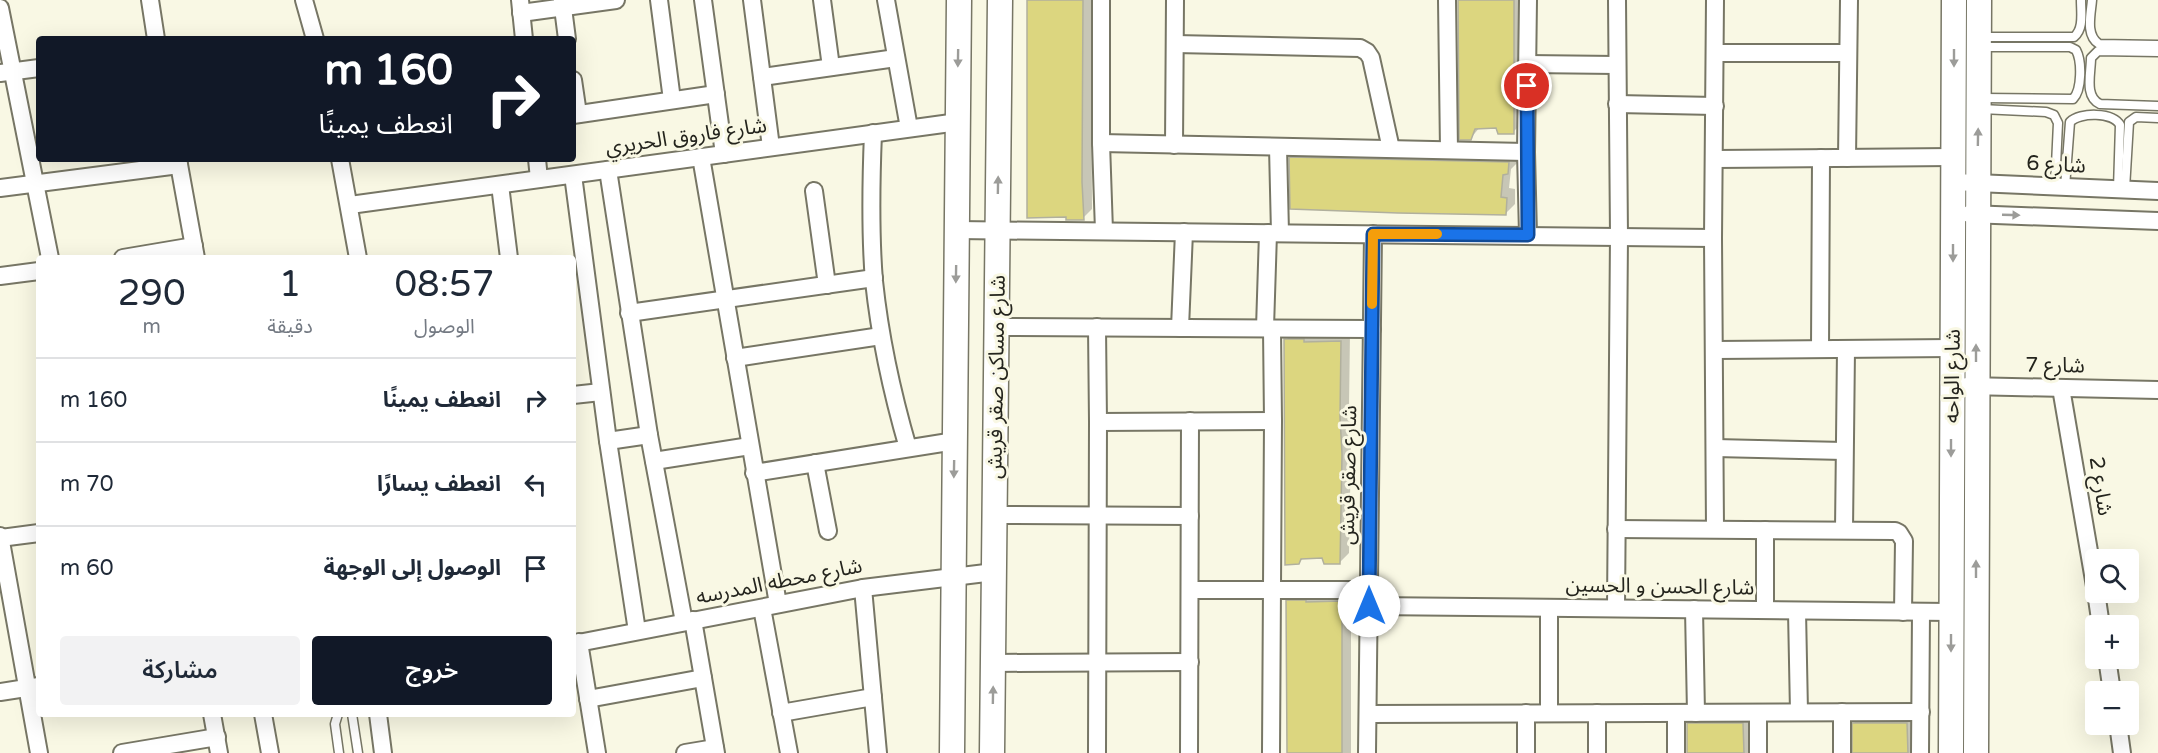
<!DOCTYPE html>
<html lang="ar">
<meta charset="utf-8">
<style>
:root{--surface:#fff;--page:#f2f2f3;--text:#1f2937;--muted:#747a83;--line:#e0e1e3;--accent:#111827}
body{margin:0;font-family:"Varela Round","Noto Sans Arabic",sans-serif;background:var(--page);color:var(--text);direction:rtl;height:100vh;display:flex;flex-direction:column;font-size:22px;white-space:nowrap}
*{box-sizing:border-box;margin:0}
p{font-size:20px;color:var(--muted)}
.icon{flex:none;width:33px;height:33px;fill:none;stroke:currentColor;stroke-width:2;stroke-linecap:round;stroke-linejoin:round}
.map{position:relative;flex:1;overflow:hidden;direction:ltr}
.panel{position:absolute;left:36px;top:255px;width:540px;height:462px;display:flex;flex-direction:column;background:var(--surface);border-radius:6px;box-shadow:0 6px 24px #0002;direction:rtl}
.panel>*{flex:none}
.top-card{position:absolute;left:36px;top:36px;width:540px;height:126px;border-radius:6px;box-shadow:0 6px 24px #0002;direction:rtl;background:#111827;color:#fff;overflow:hidden}
.tools{position:absolute;left:2085px;top:549px;display:grid;gap:12px}
.tools a{display:grid;place-items:center;width:54px;height:54px;border-radius:6px;background:var(--surface);box-shadow:0 6px 24px #0002;font-size:30px}
.pin{position:absolute;display:grid;place-items:center;width:51px;height:51px;color:#fff;margin:-26px;border:3px solid #fff;border-radius:50%;box-shadow:0 2px 6px #0007}
.me{position:absolute;width:66px;margin:-33px;rotate:0deg;stroke-linejoin:round;filter:drop-shadow(0 0 4px #0008)}
.turn{display:flex;align-items:center;gap:21px;height:126px;padding:0 24px;font-size:27px}
.turn .icon{width:78px;height:78px;stroke-width:2.5}
.turn b{display:block;font-size:42px;line-height:51px}
.eta{display:flex;justify-content:space-evenly;align-items:center;height:102px;text-align:center}
.eta b{font-size:36px;font-weight:600;line-height:42px}
.primary-button{display:flex;gap:12px;margin-top:auto;padding:12px 24px}
.primary-button a{flex:1;height:69px;border-radius:6px;background:var(--accent);color:#fff;font-size:24px;font-weight:600;line-height:69px;text-align:center}
.primary-button a+a{background:var(--page);color:var(--text)}
ul{padding:0;list-style:none}
li{display:flex;align-items:center;gap:18px;height:84px;padding:0 24px;border-top:2px solid var(--line)}
li div{flex:1}
li b{display:block;font-size:22px}
li em{font-style:normal}
.map>svg:first-child{display:block}
.shadow{fill:#0003}
.building{fill:#dcd67f;stroke:#b1b09d;stroke-width:1.5}
.lines{fill:none;stroke-linecap:round;stroke-linejoin:round}
.lane-casing{stroke:#777665;stroke-width:11}
.street-casing{stroke:#777665;stroke-width:20}
.secondary-casing{stroke:#777665;stroke-width:27}
.lane{stroke:#fff;stroke-width:8}
.street{stroke:#fff;stroke-width:16}
.secondary{stroke:#fff;stroke-width:24}
.oneway{fill:#9c9c99}
.route-casing{stroke:#114b97;stroke-width:15}
.route{stroke:#1a73e8;stroke-width:10}
.slow{stroke:#f59e0b;stroke-width:10}
.labels{text-anchor:middle;stroke-width:6;stroke-linejoin:round;paint-order:stroke}
.street-label{font-size:21px;fill:#24241d;stroke:#f9f8e4}
</style>
<div class="map">
<svg width="2158" height="753" viewBox="0 0 2158 753">
<rect width="100%" height="100%" fill="#f9f8e4"/>
<g class="shadow">
<polygon points="1028,0 1091,0 1092,209 1083,218"/>
<polygon points="1459,0 1522,0 1522,123 1513,132 1497,126 1480,127 1470,139"/>
<polygon points="1299,149 1517,153 1517,163 1511,169 1509,188 1515,189 1515,204 1506,213 1290,158"/>
<polygon points="1295,331 1350,333 1349,407 1351,444 1349,553 1340,562 1323,556 1304,557 1299,563 1286,340"/>
<polygon points="1296,592 1351,593 1351,753 1288,753 1287,601"/>
<polygon points="1863,714 1916,714 1916,753 1854,753 1854,723"/>
<polygon points="1698,715 1752,715 1752,753 1689,753 1688,724"/>
</g>
<g class="building">
<polygon points="1027,0 1083,0 1082,182 1084,220 1066,220 1066,217 1027,218"/>
<polygon points="1458,0 1514,0 1514,134 1498,134 1496,128 1475,129 1471,140 1459,140"/>
<polygon points="1289,157 1509,162 1508,174 1503,175 1501,197 1507,198 1506,215 1398,213 1290,209"/>
<polygon points="1284,339 1304,339 1304,342 1341,341 1340,417 1342,454 1340,564 1324,564 1322,558 1301,559 1299,564 1285,565"/>
<polygon points="1286,600 1306,600 1306,602 1342,601 1342,753 1287,753"/>
<polygon points="1687,723 1743,723 1744,753 1687,753"/>
<polygon points="1852,723 1907,723 1908,753 1852,753"/>
</g>
<g class="lines">
<g class="lane-casing">
<g id="lane">
<path d="M2092,0c-1,14 -7,35 7,44l59,1"/>
<path d="M1979,37h95c10,-8 7,-24 7,-37"/>
<path d="M1980,47h90l6,3c6,11 6,40 -3,49l-91,-1"/>
<path d="M2158,52l-60,-1 -7,7c0,15 -7,39 9,46l58,2"/>
<polyline points="1981,109 2046,112 2054,115 2058,123 2055,186"/>
<path d="M2065,187l5,-65c10,-10 43,-10 50,3l-2,64"/>
<polyline points="2125,189 2129,122 2136,117 2158,118"/>
<polyline points="338,714 335,724 339,753"/>
<polyline points="352,714 358,753"/>
</g>
</g>
<g class="street-casing">
<g id="street">
<polyline points="150,0 156,39"/>
<polyline points="304,0 315,39"/>
<polyline points="520,0 524,39"/>
<polyline points="562,0 567,39"/>
<polyline points="659,0 672,100"/>
<polyline points="703,0 724,154"/>
<polyline points="752,0 771,147"/>
<polyline points="822,0 831,67"/>
<polyline points="886,0 909,128"/>
<polyline points="1101,0 1101,143 1104,231"/>
<polyline points="1447,0 1449,150"/>
<polyline points="0,8 50,258"/>
<polyline points="521,13 616,0"/>
<polyline points="1175,44 1360,48 1367,52 1371,58 1391,149"/>
<polyline points="1715,53 1847,53"/>
<polyline points="1527,64 1616,65"/>
<polyline points="0,73 39,68"/>
<polyline points="762,77 896,58"/>
<polyline points="573,80 578,114"/>
<polyline points="1617,104 1715,106"/>
<polyline points="573,115 716,94"/>
<path d="M873,133c-2,49 -3,99 1,148 6,57 18,112 34,167"/>
<polyline points="1101,143 1526,152"/>
<polyline points="1174,145 1175,0"/>
<polyline points="1278,147 1280,233"/>
<polyline points="701,157 778,604"/>
<polyline points="1847,158 1849,0"/>
<polyline points="178,159 196,258"/>
<polyline points="340,159 358,258"/>
<polyline points="537,159 539,179"/>
<polyline points="1715,159 1953,157"/>
<polyline points="608,170 649,435 684,622"/>
<polyline points="573,175 608,441 637,631"/>
<polyline points="1953,182 2158,191"/>
<polyline points="500,185 509,258"/>
<polyline points="0,188 179,165"/>
<polyline points="814,191 827,285"/>
<polyline points="350,205 958,122"/>
<polyline points="1969,214 2158,221"/>
<polyline points="957,230 1713,238"/>
<polyline points="1528,235 1526,152 1528,0"/>
<polyline points="123,258 194,246"/>
<polyline points="0,276 39,271"/>
<polyline points="629,313 874,278"/>
<polyline points="996,327 1372,329"/>
<polyline points="1097,327 1098,422 1097,753"/>
<polyline points="1180,328 1184,232"/>
<polyline points="1265,328 1268,233"/>
<polyline points="1820,349 1821,158"/>
<polyline points="1715,350 1952,348"/>
<polyline points="735,358 881,336"/>
<polyline points="1967,386 2158,390"/>
<polyline points="2061,388 2096,592"/>
<polyline points="573,395 601,392"/>
<polyline points="1098,422 1273,421"/>
<polyline points="608,441 649,435"/>
<polyline points="1715,448 1844,451"/>
<polyline points="654,461 750,446"/>
<polyline points="815,463 828,531"/>
<polyline points="754,473 955,441"/>
<polyline points="995,515 1190,516"/>
<polyline points="1616,529 1895,531 1899,533 1904,541 1903,612"/>
<polyline points="1715,529 1713,238 1715,0"/>
<polyline points="1765,530 1765,610"/>
<polyline points="1844,530 1846,349"/>
<polyline points="0,536 39,753"/>
<polyline points="0,538 39,533"/>
<polyline points="863,588 878,753"/>
<polyline points="1190,590 1369,590"/>
<polyline points="2096,592 2101,626"/>
<polyline points="1369,606 1951,612"/>
<polyline points="762,608 789,753"/>
<polyline points="1616,608 1619,236 1617,0"/>
<polyline points="1694,609 1696,713"/>
<polyline points="1797,611 1799,712"/>
<polyline points="693,620 716,753"/>
<polyline points="579,642 597,753"/>
<polyline points="573,644 863,588 994,572"/>
<polyline points="2107,658 2112,692"/>
<polyline points="993,663 1190,662"/>
<polyline points="0,692 39,686"/>
<polyline points="588,699 703,678"/>
<polyline points="781,713 873,697"/>
<polyline points="1549,713 1549,608"/>
<polyline points="212,714 219,753"/>
<polyline points="263,714 270,753"/>
<polyline points="378,714 383,753"/>
<polyline points="1368,714 1921,712"/>
<polyline points="2118,724 2122,753"/>
<polyline points="122,753 217,737"/>
<polyline points="685,753 715,748"/>
<polyline points="1189,753 1190,421"/>
<polyline points="1271,753 1273,421 1272,329"/>
<polyline points="1367,753 1373,234"/>
<polyline points="1526,753 1526,713"/>
<polyline points="1597,753 1597,713"/>
<polyline points="1676,753 1676,713"/>
<polyline points="1758,753 1758,713"/>
<polyline points="1842,753 1842,712"/>
<polyline points="1920,753 1921,612"/>
</g>
</g>
<g class="secondary-casing">
<g id="secondary">
<polyline points="952,753 959,0"/>
<polyline points="992,753 1000,0"/>
<polyline points="1951,753 1954,0"/>
<polyline points="1976,753 1979,0"/>
</g>
</g>
<use href="#lane" class="lane"/>
<use href="#street" class="street"/>
<use href="#secondary" class="secondary"/>
</g>
<defs><path id="oneway-solid" d="M-6-.8H1V-3.2L6.5 0L1 3.2V.8H-6Z" transform="scale(1.5)"/></defs>
<g class="oneway">
<use href="#oneway-solid" transform="translate(958 58) rotate(91)"/>
<use href="#oneway-solid" transform="translate(1954 58) rotate(90)"/>
<use href="#oneway-solid" transform="translate(1978 137) rotate(-89)"/>
<use href="#oneway-solid" transform="translate(998 185) rotate(-89)"/>
<use href="#oneway-solid" transform="translate(2011 215) rotate(2)"/>
<use href="#oneway-solid" transform="translate(1953 253) rotate(90)"/>
<use href="#oneway-solid" transform="translate(956 274) rotate(91)"/>
<use href="#oneway-solid" transform="translate(1976 353) rotate(-90)"/>
<use href="#oneway-solid" transform="translate(1951 448) rotate(90)"/>
<use href="#oneway-solid" transform="translate(954 469) rotate(91)"/>
<use href="#oneway-solid" transform="translate(1976 569) rotate(-90)"/>
<use href="#oneway-solid" transform="translate(1951 643) rotate(90)"/>
<use href="#oneway-solid" transform="translate(993 695) rotate(-89)"/>
</g>
<g class="lines">
<g class="route-casing">
<polyline id="route" points="1369,606 1373,234 1528,235 1527,86"/>
</g>
<use href="#route" class="route"/>
<polyline class="slow" points="1372,304 1373,234 1437,234"/>
</g>
<g class="labels">
<g class="street-label">
<text transform="translate(686 136) rotate(-8)" y="7">شارع فاروق الحريري</text>
<text transform="translate(2056 164) rotate(3)" y="7">شارع 6</text>
<text transform="translate(2055 365) rotate(1)" y="7">شارع 7</text>
<text transform="translate(1952 376) rotate(-89)" y="7">شارع الواحه</text>
<text transform="translate(996 377) rotate(-89)" y="7">شارع مساكن صقر قريش</text>
<text transform="translate(1348 475) rotate(-89)" y="7">شارع صقر قريش</text>
<text transform="translate(2101 486) rotate(81)" y="7">شارع 2</text>
<text transform="translate(779 581) rotate(-11)" y="7">شارع محطه المدرسه</text>
<text transform="translate(1660 586) rotate(1)" y="7">شارع الحسن و الحسين</text>
</g>
</g>
</svg>
<div class="tools">
<a><svg class="icon" aria-label="search" viewBox="0 0 24 24"><circle cx="10" cy="10" r="6"/><path d="M15 15l6 6"/></svg></a>
<a>+</a>
<a>−</a>
</div>
<div class="pin" style="left:1527px;top:86px;background:#d93025"><svg class="icon" aria-label="arrive" viewBox="0 0 24 24"><path d="M6 21V4h12l-3 4 3 4H6"/></svg></div>
<svg class="me" style="left:1369px;top:606px" viewBox="-20 -20 40 40"><circle r="19" fill="#fff"/><path d="M0-13L10 11 0 6-10 11z" fill="#1a73e8"/></svg>
<div class="top-card">
<div class="turn"><svg class="icon" aria-label="right" viewBox="0 0 24 24"><path d="M7 20v-9h11M14 6l5 5-5 5"/></svg><div><b>160 m</b>انعطف يمينًا</div></div>
</div>
<section class="panel">
<div class="eta">
<div><b>08:57</b><p>الوصول</p></div>
<div><b>1</b><p>دقيقة</p></div>
<div><b>290</b><p>m</p></div>
</div>
<ul>
<li><svg class="icon" aria-label="right" viewBox="0 0 24 24"><path d="M7 20v-9h11M14 6l5 5-5 5"/></svg><div><b>انعطف يمينًا</b></div><em>160 m</em></li>
<li><svg class="icon" aria-label="left" viewBox="0 0 24 24"><path d="M17 20v-9H6M10 6l-5 5 5 5"/></svg><div><b>انعطف يسارًا</b></div><em>70 m</em></li>
<li><svg class="icon" aria-label="arrive" viewBox="0 0 24 24"><path d="M6 21V4h12l-3 4 3 4H6"/></svg><div><b>الوصول إلى الوجهة</b></div><em>60 m</em></li>
</ul>
<div class="primary-button"><a>خروج</a><a>مشاركة</a></div>
</section>
</div>
